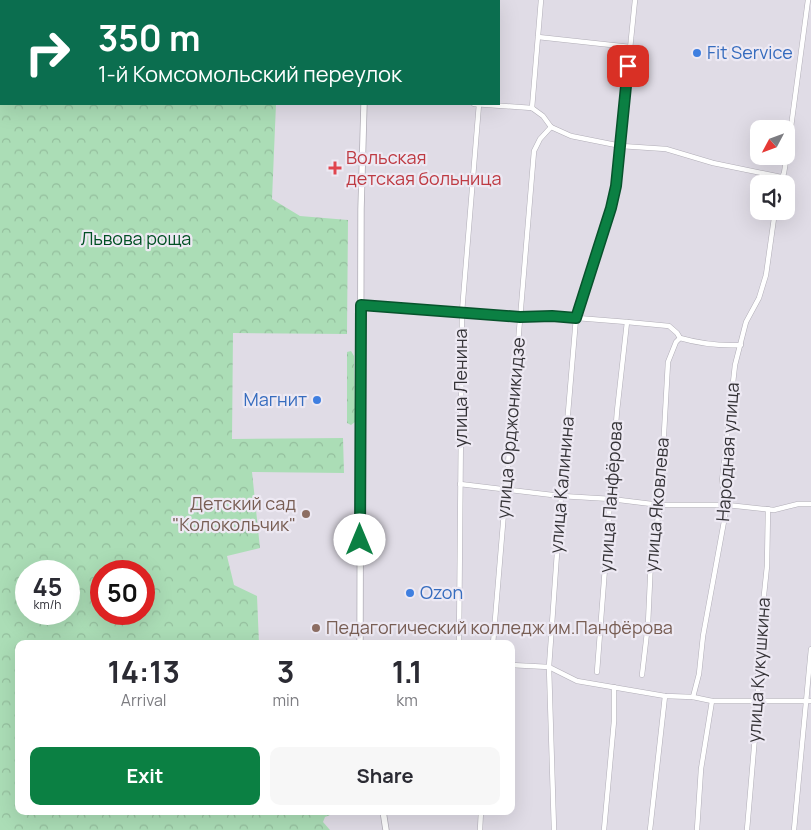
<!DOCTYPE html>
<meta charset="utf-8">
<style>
:root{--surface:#fff;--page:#f7f7f7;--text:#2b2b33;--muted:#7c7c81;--accent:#0b8043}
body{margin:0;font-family:Manrope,sans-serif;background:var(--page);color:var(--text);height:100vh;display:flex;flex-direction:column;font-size:19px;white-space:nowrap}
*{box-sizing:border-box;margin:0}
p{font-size:16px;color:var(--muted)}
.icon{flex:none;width:28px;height:28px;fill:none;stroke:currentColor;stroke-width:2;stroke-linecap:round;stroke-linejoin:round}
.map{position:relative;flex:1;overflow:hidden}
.details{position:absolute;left:15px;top:640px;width:500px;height:175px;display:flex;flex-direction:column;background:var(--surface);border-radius:10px;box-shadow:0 5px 20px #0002}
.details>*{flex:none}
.guide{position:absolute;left:0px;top:0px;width:500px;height:105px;box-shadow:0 5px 20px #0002;background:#0b6e4f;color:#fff;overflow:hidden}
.needle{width:32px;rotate:229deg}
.fabs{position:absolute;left:750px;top:120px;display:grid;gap:10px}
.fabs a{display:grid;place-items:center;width:45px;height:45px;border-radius:10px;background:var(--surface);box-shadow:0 5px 20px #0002;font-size:25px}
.speed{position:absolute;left:15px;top:560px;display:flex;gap:10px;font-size:25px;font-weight:700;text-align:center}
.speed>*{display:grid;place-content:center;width:65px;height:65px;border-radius:50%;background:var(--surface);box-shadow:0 5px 20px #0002;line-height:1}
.speed small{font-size:12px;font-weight:400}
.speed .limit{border:8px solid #d22;background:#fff;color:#111}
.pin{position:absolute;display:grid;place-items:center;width:42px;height:42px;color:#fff;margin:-21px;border-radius:10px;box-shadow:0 2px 8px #0006}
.me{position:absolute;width:55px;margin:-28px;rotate:0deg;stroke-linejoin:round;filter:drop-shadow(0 0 4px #0008)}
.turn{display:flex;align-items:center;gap:18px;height:105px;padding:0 15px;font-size:22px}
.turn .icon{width:65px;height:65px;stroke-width:2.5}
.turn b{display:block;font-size:35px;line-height:42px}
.eta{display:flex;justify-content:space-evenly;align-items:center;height:85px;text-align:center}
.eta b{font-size:30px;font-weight:700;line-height:35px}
.primary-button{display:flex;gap:10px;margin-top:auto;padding:10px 15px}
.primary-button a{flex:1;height:58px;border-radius:10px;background:var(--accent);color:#fff;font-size:20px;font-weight:700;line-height:58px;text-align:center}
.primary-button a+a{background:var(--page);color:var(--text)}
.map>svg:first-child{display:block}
.forest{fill:url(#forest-crowns);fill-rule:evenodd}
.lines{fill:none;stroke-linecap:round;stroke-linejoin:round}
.minor-casing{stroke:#b1aeb7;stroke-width:5.5}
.major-casing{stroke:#b1aeb7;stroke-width:7}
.minor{stroke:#fff;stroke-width:4.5}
.major{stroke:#fff;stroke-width:5.5}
.route-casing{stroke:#07532c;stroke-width:12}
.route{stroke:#0b8043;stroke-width:9}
.shop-dot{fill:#3f7fe0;stroke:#ede9f3;stroke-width:2}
.health-dot{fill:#e0444e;stroke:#ede9f3;stroke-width:2}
.education-dot{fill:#8d6e63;stroke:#ede9f3;stroke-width:2}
.labels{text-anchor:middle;stroke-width:4.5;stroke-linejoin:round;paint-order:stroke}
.shop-label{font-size:18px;fill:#366cbe;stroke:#ede9f3;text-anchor:start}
.health-label{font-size:18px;fill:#be3a42;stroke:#ede9f3;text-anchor:start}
.park-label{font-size:18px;fill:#005023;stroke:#ede9f3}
.street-label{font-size:18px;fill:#363438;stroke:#ede9f3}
.education-label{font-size:18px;fill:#785e54;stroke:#ede9f3;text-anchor:end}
</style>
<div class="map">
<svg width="811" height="830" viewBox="0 0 811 830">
<defs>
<pattern id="forest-crowns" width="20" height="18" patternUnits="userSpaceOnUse" patternTransform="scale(1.25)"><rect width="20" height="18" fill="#abddb6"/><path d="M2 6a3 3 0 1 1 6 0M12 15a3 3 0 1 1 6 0" fill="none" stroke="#94be9d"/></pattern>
</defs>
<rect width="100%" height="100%" fill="#e0dce6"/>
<g class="forest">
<path d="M0,0h281l-280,1v103h275l-4,95 28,17 48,4 -1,114 -114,-1 -1,106 111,-1 1,35 -92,-1 8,76 -33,8 7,29 23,11 2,48h-240v167h321l-15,6 -2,5 7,8h-330zM26,571h43v43h-43zM101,571h43v43h-43z"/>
<polygon points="351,351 354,356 355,422 351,425 347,423 347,352"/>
</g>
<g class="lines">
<g class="minor-casing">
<g id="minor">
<polyline points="321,1 321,0"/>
<polyline points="489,1 489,0"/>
<polyline points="538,37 630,47"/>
<polyline points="474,104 532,108"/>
<polyline points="532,108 543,116 551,127 571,136 621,146 666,149 713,163 781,177"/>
<polyline points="532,108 541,0"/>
<polyline points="779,184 784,173 789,142 808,0"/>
<path d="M361,305l159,12 32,-1 75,6 42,4 8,7 3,5c21,6 40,8 61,7"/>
<polyline points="460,484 561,496 611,499 660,505 727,505 774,510 798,504 811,504"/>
<polyline points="459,644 462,312 479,104"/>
<polyline points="493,644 534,151 540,139 551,127"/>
<polyline points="511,665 549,667 577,681 665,696 693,697 712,701 811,701"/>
<polyline points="597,672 617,411 627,322"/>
<polyline points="642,675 648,624 651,559 660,505 668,362 676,342 680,338"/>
<polyline points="693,697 699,674 703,636 727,505 722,481 735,365 746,322 759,298 766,275 775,211"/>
<polyline points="480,830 481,811"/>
<polyline points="554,830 549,667 561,496 576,318 611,208 616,186 635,0"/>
<polyline points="604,830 614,721 614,687"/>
<polyline points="650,830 665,696"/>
<polyline points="697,830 701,769 712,701"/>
<polyline points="747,830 758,701 759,643 767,566 768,509"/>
<polyline points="794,830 811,649"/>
</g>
</g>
<g class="major-casing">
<g id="major">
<polyline points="374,1 374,0"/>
<polyline points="360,644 361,209 364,104"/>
<polyline points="383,811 386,830"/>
</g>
</g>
<use href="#minor" class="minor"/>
<use href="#major" class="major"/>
</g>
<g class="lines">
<g class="route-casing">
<polyline id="route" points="360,540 361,305 520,317 552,316 576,318 611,208 616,186 628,66"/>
</g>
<use href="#route" class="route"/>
</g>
<g class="shop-dot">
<circle cx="697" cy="53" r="5"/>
<circle cx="317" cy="400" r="5"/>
<circle cx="410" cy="593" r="5"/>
</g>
<path class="health-dot" d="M332.5 160.5h5v5h5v5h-5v5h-5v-5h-5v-5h5z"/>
<g class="education-dot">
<circle cx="306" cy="514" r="5"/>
<circle cx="316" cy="628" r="5"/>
</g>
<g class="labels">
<g class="shop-label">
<text x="707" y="59">Fit Service</text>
<text x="307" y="406" text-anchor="end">Магнит</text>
<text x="420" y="599">Ozon</text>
</g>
<g class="health-label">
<text x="346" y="164">Вольская<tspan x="346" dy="21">детская больница</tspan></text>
</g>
<g class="park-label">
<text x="136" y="245">Львова роща</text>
</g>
<g class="street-label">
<text transform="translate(461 388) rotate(-90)" y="6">улица Ленина</text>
<text transform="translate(511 428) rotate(-85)" y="6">улица Орджоникидзе</text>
<text transform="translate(728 452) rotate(-86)" y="6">Народная улица</text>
<text transform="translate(562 485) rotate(-85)" y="6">улица Калинина</text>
<text transform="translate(611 497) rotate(-86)" y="6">улица Панфёрова</text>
<text transform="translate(657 505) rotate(-85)" y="6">улица Яковлева</text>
<text transform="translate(759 670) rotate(-86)" y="6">улица Кукушкина</text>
</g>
<g class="education-label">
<text x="296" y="510">Детский сад<tspan x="296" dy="21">"Колокольчик"</tspan></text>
<text x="326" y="634" text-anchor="start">Педагогический колледж им.Панфёрова</text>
</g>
</g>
</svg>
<div class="fabs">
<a><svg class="needle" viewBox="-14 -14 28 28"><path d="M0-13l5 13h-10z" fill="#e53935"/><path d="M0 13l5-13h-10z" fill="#7c7c81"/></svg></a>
<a><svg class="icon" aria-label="sound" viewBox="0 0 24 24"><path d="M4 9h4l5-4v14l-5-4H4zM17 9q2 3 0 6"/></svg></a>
</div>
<div class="speed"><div>45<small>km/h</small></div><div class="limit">50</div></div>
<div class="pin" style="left:628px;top:66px;background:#d93025"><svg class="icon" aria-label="arrive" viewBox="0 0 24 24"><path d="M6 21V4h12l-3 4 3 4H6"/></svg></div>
<svg class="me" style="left:360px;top:540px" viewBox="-20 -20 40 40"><circle r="19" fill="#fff"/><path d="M0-13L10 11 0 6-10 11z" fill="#0b8043"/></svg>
<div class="guide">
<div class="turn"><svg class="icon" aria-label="right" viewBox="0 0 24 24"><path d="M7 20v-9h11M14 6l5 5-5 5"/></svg><div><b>350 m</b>1-й Комсомольский переулок</div></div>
</div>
<section class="details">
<div class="eta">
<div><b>14:13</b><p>Arrival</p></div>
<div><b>3</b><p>min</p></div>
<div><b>1.1</b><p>km</p></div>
</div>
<div class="primary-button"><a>Exit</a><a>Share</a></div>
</section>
</div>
